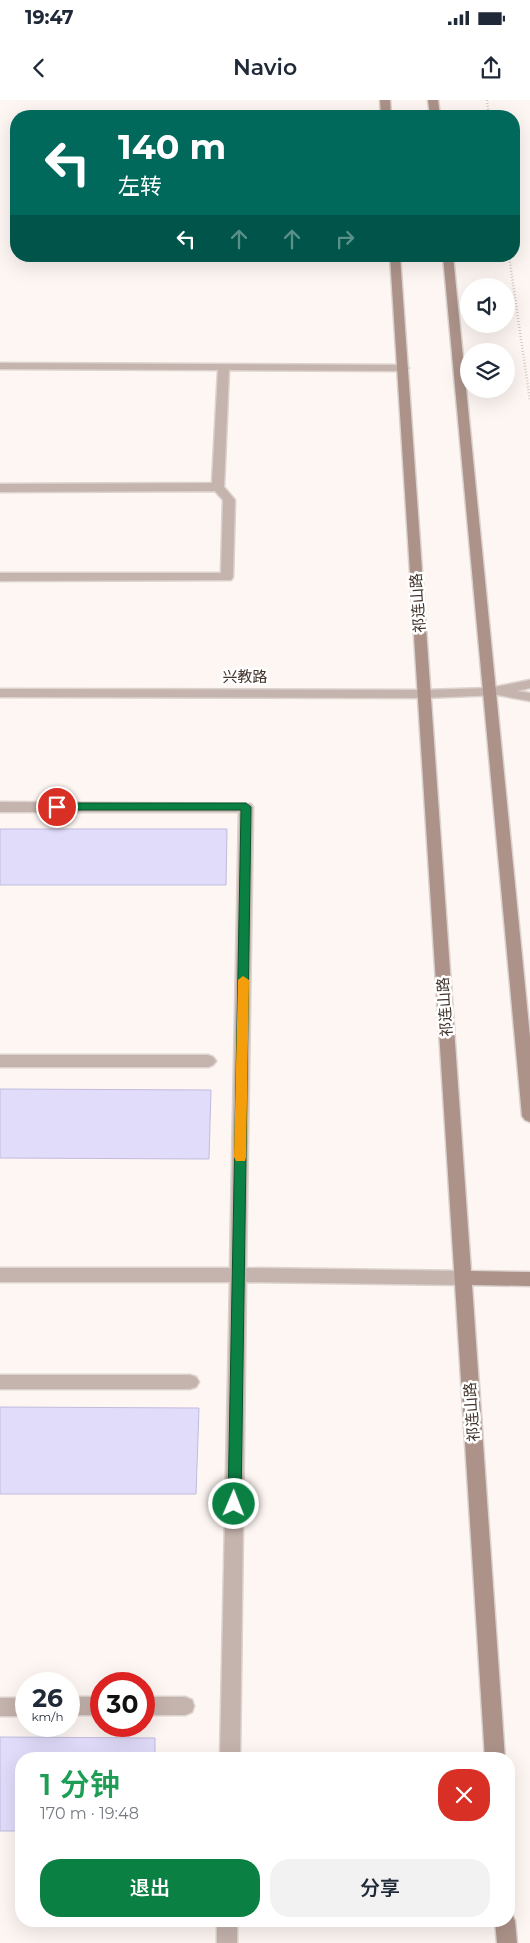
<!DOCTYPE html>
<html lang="zh">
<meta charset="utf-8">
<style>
:root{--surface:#fff;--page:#f2f2f3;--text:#1f2937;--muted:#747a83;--accent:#0b8043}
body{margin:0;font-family:Montserrat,"Noto Sans SC",sans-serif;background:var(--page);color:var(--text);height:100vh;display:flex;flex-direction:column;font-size:19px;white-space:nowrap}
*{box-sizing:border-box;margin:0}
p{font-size:16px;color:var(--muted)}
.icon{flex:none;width:28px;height:28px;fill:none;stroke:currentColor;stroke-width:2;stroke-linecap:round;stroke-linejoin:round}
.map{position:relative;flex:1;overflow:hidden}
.details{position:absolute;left:15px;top:1652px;width:500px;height:175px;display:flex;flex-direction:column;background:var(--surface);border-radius:20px;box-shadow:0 5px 20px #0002}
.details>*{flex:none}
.top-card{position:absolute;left:10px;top:10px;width:510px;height:152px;border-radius:20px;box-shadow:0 5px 20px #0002;background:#00695c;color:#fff;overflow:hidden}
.tools{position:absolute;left:460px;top:178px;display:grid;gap:10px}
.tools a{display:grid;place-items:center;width:55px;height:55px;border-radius:50%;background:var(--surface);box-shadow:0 5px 20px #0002;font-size:25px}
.speed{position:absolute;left:15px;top:1572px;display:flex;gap:10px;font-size:25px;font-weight:700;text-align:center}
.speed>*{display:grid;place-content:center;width:65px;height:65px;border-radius:50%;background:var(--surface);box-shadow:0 5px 20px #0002;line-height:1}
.speed small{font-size:12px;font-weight:400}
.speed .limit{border:8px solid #d22;background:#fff;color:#111}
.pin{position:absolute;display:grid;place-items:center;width:42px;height:42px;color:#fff;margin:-21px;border:2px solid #fff;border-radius:50%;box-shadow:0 1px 5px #0007}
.me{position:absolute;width:55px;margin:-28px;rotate:1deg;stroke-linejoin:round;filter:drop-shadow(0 0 4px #0008)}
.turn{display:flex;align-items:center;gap:18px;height:105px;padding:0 25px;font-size:22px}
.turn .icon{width:65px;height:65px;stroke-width:2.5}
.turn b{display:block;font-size:35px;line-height:42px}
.lanes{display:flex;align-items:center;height:48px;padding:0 25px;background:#0003;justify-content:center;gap:25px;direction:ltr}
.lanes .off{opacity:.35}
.round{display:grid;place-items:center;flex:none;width:52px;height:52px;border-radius:20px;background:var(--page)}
.summary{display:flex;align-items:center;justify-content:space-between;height:85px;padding:0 25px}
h1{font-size:30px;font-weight:600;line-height:38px;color:#1e9e55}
.primary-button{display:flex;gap:10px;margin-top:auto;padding:10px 25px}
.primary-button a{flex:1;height:58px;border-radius:20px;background:var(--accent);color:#fff;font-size:20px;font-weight:600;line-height:58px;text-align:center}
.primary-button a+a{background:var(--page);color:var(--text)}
.status{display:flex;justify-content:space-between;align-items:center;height:35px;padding:0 25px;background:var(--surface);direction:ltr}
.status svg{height:14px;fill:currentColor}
header{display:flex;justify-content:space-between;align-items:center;height:65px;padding:0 25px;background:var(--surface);font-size:22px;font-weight:600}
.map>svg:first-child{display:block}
.building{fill:#e1dcfa;stroke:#c1bbdf}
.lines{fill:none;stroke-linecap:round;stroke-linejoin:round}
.street-casing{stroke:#dcd3ce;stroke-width:3}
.secondary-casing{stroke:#dcd3ce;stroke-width:3}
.path{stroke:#aca19b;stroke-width:2.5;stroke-dasharray:0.5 2.5;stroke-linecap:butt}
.street{fill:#c5b3ad;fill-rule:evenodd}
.secondary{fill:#ac9289;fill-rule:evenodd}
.route{fill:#0b8043;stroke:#07532c}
.slow{fill:#f59e0b}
.labels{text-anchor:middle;stroke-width:5;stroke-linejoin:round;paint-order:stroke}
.street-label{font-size:15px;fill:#41332b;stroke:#fff}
</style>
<div class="status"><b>19:47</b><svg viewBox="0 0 49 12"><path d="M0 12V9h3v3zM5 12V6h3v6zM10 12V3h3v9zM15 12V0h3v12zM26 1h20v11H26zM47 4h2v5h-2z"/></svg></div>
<header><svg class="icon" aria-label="back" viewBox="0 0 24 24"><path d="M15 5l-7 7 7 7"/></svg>Navio<svg class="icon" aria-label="share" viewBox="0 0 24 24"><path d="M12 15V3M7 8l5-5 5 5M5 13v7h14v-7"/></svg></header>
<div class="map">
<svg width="530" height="1843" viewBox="0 0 530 1843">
<rect width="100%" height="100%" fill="#fef6f2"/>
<g class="building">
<polygon points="0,729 227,729 226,785 0,785"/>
<polygon points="0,989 211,990 209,1059 0,1058"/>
<polygon points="0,1307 199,1308 196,1394 0,1394"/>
<polygon points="0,1637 155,1638 155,1659 21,1659 21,1731 0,1731"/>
</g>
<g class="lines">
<g class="street-casing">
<g id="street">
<polygon points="0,263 403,265 409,268 403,271 229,270 224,387 235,400 233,477 231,480 0,481 0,473 221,473 223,400 215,391 0,392 0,384 212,383 218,270 0,269"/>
<polygon points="530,580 530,588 517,591 530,593 530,601 498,595 424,598 0,597 0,589 424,590 490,588"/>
<polygon points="0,702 251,704 253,707 246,1168 463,1171 469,1173 471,1178 469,1183 463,1185 246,1182 240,1659 220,1659 230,1182 0,1182 0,1168 230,1168 239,712 0,712"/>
<polygon points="0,955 208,955 213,957 216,961 213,965 208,967 0,967"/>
<polygon points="0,1275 190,1275 196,1277 199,1282 196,1287 190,1289 0,1289"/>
<rect x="69" y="1597" width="32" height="18"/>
<polygon points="144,1597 185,1597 192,1600 194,1606 192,1612 185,1615 144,1615"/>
<rect x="0" y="1598" width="26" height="18"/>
<rect x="217" y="1821" width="20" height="22"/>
</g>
</g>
<g class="secondary-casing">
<g id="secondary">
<polygon points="380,0 390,0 391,16 381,16"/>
<polygon points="428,0 438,0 440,16 430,16"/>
<polygon points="390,156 400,156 471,1171 530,1172 530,1186 472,1185 505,1659 485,1659"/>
<polygon points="443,156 453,156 530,937 530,1022 525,1020 522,1016"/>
<polygon points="509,1812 512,1814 515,1821 517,1843 497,1843 495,1821 509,1821"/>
</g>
</g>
<g class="path">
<polyline points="487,0 489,16"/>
<polyline points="509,156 530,301"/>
</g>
<use href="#street" class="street"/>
<use href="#secondary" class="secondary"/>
</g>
<polygon class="route" points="57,703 246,703 251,707 241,1404 239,1408 234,1410 230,1408 228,1404 241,710 57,710 52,707"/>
<polygon class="slow" points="243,876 249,880 246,1057 245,1061 236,1061 234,1057 238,880"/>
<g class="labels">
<g class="street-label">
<text transform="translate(418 503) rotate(-94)" y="5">祁连山路</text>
<text x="245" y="582">兴教路</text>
<text transform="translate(445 907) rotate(-94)" y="5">祁连山路</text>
<text transform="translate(472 1312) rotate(-94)" y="5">祁连山路</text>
</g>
</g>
</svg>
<div class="tools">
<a><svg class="icon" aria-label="sound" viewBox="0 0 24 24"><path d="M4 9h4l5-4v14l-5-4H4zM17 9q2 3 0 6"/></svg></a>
<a><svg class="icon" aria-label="layers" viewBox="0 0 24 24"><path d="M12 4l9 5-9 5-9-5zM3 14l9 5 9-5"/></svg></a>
</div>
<div class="speed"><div>26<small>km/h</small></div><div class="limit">30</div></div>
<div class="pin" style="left:57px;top:707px;background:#d93025"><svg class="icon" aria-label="arrive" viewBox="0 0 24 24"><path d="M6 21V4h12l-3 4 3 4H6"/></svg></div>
<svg class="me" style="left:234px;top:1404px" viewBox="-20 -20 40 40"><circle r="17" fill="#0b8043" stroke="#fff" stroke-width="3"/><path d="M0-11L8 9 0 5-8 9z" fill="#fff"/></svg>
<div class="top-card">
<div class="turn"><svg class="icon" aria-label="left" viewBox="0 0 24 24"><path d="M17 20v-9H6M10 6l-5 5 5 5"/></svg><div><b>140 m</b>左转</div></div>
<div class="lanes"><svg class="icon" aria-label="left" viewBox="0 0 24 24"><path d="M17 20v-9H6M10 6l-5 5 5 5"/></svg><svg class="icon off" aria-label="ahead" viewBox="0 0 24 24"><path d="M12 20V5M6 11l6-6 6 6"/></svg><svg class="icon off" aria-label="ahead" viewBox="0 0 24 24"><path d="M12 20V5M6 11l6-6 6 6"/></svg><svg class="icon off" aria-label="right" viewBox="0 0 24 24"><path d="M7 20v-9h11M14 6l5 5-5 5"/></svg></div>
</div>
<section class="details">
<div class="summary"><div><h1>1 分钟</h1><p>170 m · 19:48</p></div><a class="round" style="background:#d93025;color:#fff"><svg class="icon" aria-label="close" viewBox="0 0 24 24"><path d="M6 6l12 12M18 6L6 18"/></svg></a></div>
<div class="primary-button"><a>退出</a><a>分享</a></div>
</section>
</div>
